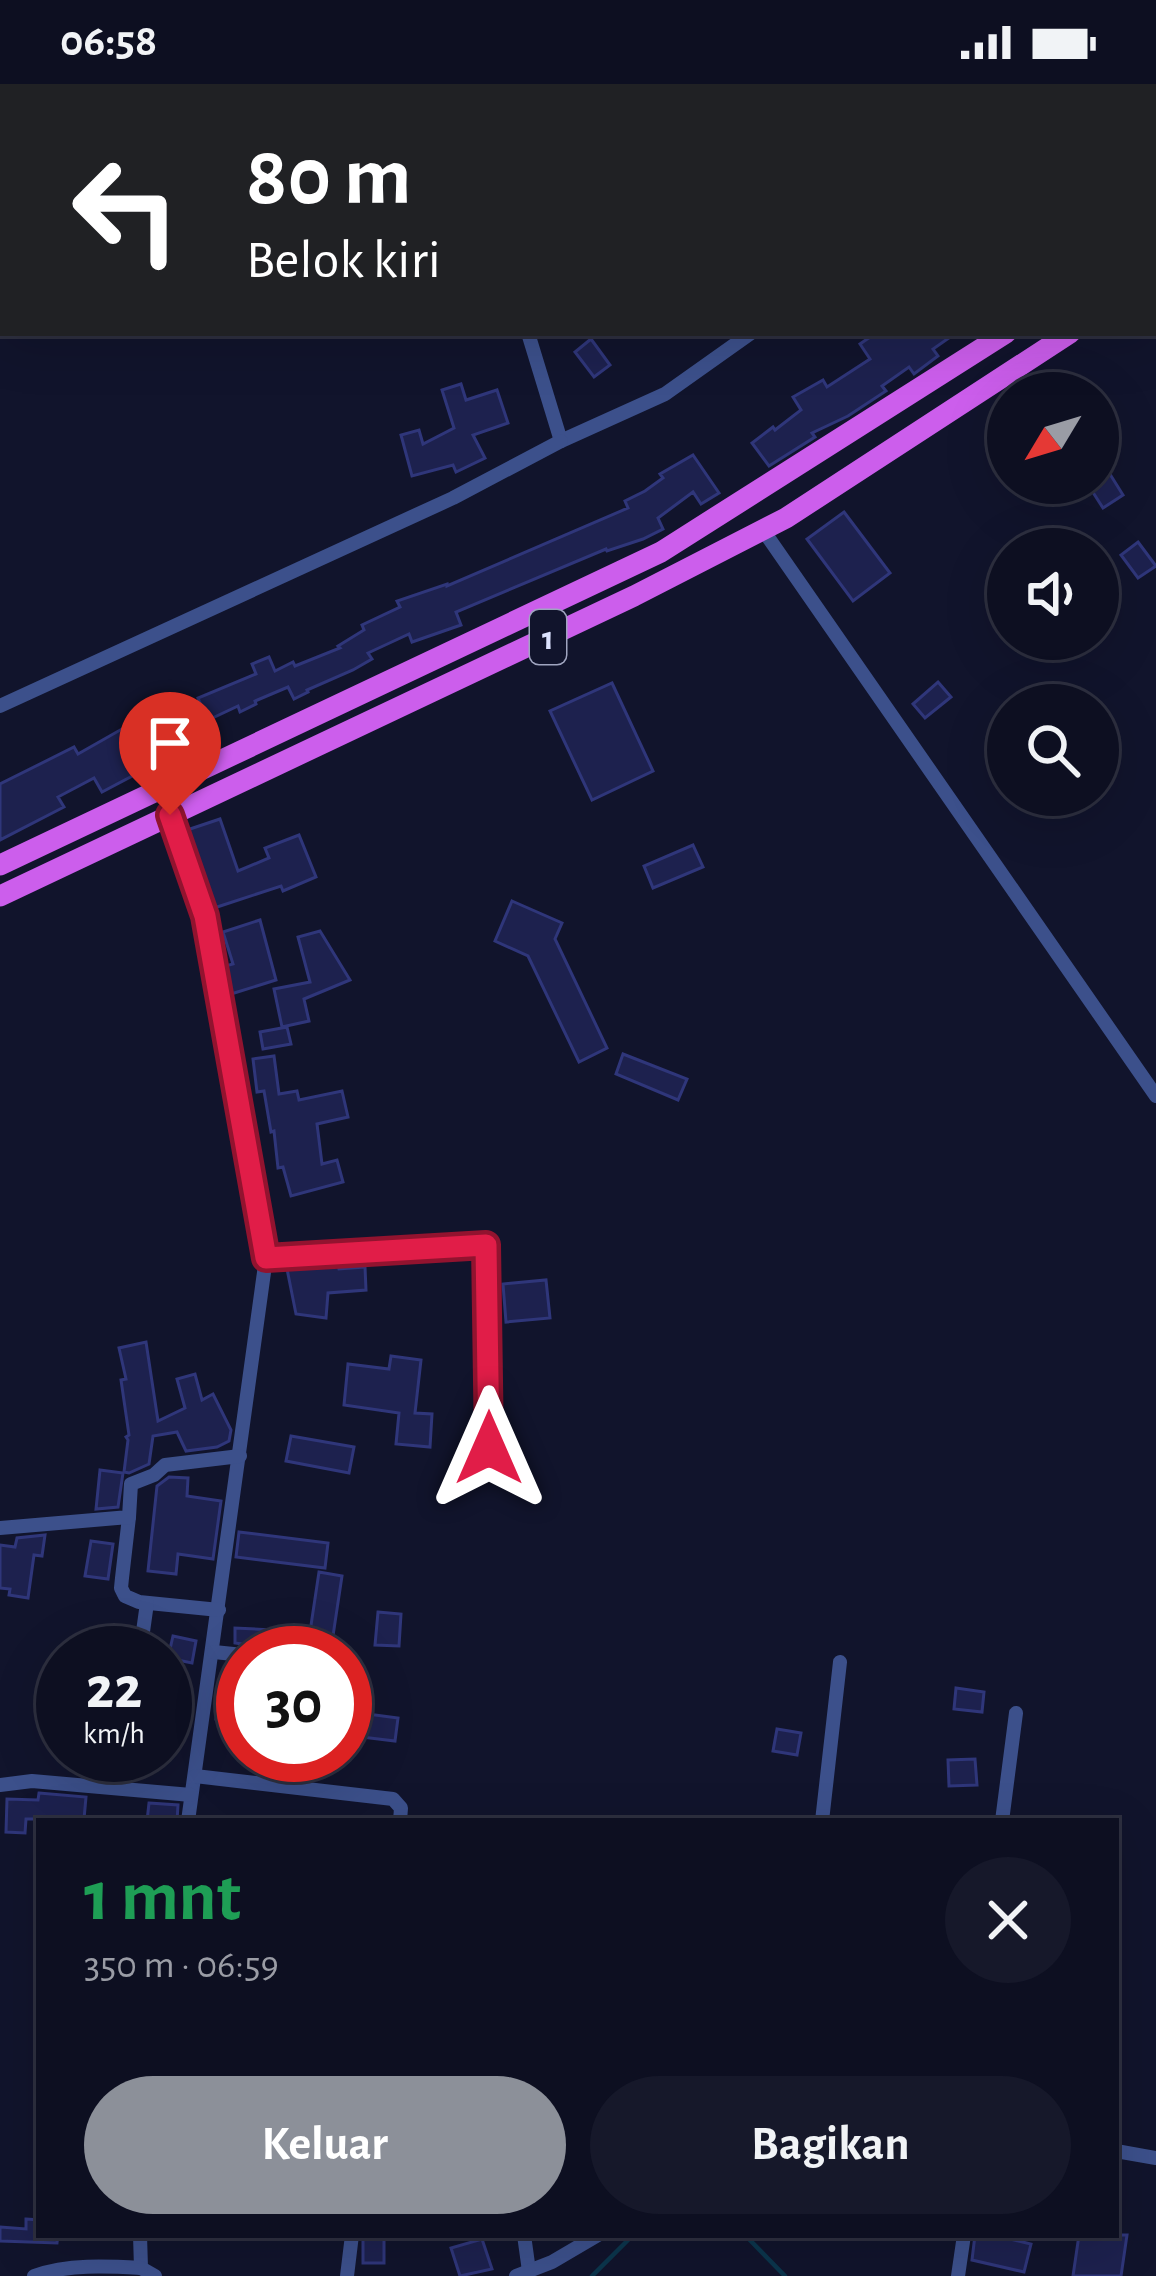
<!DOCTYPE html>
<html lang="id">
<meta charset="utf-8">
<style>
:root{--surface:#0d0f21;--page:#16182a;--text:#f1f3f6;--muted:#9a9ca5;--line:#2d2f3f;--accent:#8c9099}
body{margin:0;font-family:"Alegreya Sans",sans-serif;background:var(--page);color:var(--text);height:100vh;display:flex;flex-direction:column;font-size:45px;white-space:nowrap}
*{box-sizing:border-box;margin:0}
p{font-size:39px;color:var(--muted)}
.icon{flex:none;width:66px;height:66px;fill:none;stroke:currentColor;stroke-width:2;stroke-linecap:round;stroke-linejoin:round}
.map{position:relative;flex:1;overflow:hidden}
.panel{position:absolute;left:36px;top:1734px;width:1083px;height:420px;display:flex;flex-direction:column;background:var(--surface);border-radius:0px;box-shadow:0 12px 48px #0002,0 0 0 3px var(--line)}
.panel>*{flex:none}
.hud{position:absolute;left:0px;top:0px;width:1158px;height:252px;box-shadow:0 12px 48px #0002,0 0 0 3px var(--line);background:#202124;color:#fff;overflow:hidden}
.needle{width:78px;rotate:232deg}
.controls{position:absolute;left:987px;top:288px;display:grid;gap:24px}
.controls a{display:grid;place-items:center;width:132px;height:132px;border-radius:50%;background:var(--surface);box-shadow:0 12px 48px #0002,0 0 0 3px var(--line);font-size:60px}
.speed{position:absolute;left:36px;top:1542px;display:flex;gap:24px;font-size:60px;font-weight:700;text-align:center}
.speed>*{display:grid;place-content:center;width:156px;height:156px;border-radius:50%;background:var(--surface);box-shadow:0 12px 48px #0002,0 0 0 3px var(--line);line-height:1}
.speed small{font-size:30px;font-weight:400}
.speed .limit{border:18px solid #d22;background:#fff;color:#111}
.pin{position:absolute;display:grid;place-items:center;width:102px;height:102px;color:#fff;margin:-123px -51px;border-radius:50% 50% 50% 0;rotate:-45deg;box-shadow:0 0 12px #0007}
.pin .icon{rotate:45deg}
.me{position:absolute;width:132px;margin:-66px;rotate:0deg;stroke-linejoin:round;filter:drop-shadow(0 0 9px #0008)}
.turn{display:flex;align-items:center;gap:42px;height:252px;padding:0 48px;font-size:54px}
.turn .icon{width:156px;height:156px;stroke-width:2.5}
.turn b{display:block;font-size:84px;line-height:102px}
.round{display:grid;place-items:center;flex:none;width:126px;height:126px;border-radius:63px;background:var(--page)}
.headline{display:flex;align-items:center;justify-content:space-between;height:204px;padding:0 48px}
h1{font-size:72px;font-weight:700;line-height:90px;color:#1e9e55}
.action{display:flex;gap:24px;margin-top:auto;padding:24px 48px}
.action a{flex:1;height:138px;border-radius:72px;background:var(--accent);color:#fff;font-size:48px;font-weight:700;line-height:138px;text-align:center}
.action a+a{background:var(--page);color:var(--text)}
.status{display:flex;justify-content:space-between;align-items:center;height:84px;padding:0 60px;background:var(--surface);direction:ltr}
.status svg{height:33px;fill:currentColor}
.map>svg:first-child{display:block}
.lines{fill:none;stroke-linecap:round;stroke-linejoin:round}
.stream{stroke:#0b354c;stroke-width:4.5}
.building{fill:#1d214e;stroke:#2f367a;stroke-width:3}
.minor{stroke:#3c508b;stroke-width:14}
.trunk{stroke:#cc5eec;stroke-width:21}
.route-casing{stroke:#92132f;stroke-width:30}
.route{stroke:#e11d48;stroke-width:21}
.labels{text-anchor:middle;stroke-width:9;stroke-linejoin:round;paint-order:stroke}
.shield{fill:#11142c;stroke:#a0a5c0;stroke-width:3}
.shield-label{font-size:33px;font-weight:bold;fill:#dde3ff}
</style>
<div class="status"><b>06:58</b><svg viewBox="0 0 49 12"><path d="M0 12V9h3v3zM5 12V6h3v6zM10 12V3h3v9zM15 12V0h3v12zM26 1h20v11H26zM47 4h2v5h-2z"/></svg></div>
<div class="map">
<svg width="1156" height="2192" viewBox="0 0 1156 2192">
<rect width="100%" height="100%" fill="#11142c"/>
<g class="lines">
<g class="stream">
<polyline points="745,2151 785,2192"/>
<polyline points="592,2192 633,2151"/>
</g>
</g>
<g class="building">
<polygon points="876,249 956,249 933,265 938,272 914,290 909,283 882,302 886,307 848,332 812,349 815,353 769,382 752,359 773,343 775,346 801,326 793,313 823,296 827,303 870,275 860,260"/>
<polygon points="591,255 610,281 594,293 575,268"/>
<polygon points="461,300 466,316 497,306 508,339 473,351 485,374 456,388 453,381 412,392 401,351 419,346 423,360 454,344 442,306"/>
<polygon points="693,371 719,409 701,420 693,408 658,434 663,445 643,455 607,467 606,465 456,528 461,541 412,558 409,550 368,569 372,575 353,586 307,606 308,608 294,615 288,603 255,617 256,620 240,628 238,622 202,639 208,652 102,708 94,694 58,713 64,723 0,756 0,700 74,663 78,670 122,645 123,647 153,633 159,644 202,623 198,614 256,590 252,580 269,573 275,587 293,578 295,582 340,564 338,562 364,546 362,541 400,523 397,517 447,500 447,502 628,424 625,417 645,407 663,394 660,390"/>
<polygon points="1098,371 1123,411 1103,424 1087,399 1098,399"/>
<polygon points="844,428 890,489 853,517 807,455"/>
<polygon points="1138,458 1156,482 1138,494 1121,471"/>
<polygon points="938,598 951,613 925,634 913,620"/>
<polygon points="612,599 653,687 592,716 550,627"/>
<polygon points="220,735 238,787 269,774 265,764 299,751 316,793 283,807 281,802 214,824 187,746"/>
<polygon points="693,761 703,783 653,804 644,782"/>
<polygon points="512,817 562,839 555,855 607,964 579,978 528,872 495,857"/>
<polygon points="260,836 276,896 231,910 225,882 233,880 223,848"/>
<polygon points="320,847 350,896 304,915 309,937 282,943 274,905 310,898 298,853"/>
<polygon points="287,943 291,960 263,965 260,948"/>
<polygon points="623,970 687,995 678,1016 616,990"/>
<polygon points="274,972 279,1010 297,1007 299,1016 342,1007 348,1033 317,1040 322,1080 337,1076 343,1098 291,1112 283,1083 278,1084 274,1047 271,1048 264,1007 257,1008 253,975"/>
<polygon points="338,1181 339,1185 365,1183 366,1206 328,1209 326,1234 296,1230 287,1185"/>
<polygon points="546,1196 550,1234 506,1238 503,1200"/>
<polygon points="146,1258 158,1337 185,1324 177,1295 195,1290 202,1316 213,1310 231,1346 229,1357 217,1363 186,1367 177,1348 153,1352 149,1380 129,1389 124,1388 128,1356 126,1353 129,1351 121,1296 126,1295 119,1264"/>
<polygon points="391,1272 421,1276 415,1329 432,1330 430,1363 396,1360 399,1329 344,1321 348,1280 389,1285"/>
<polygon points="291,1352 354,1363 349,1389 286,1377"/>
<polygon points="100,1386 123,1389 118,1423 96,1425"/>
<polygon points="169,1393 188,1394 187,1412 221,1417 213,1475 178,1470 176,1490 148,1487 157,1402"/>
<polygon points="239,1448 328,1459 325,1484 236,1473"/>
<polygon points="45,1451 42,1472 34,1471 28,1514 9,1511 10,1505 0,1504 0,1461 15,1463 17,1454"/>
<polygon points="91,1457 113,1460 108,1495 85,1492"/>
<polygon points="319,1488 342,1492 331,1565 304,1561 304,1569 253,1566 249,1561 235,1559 235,1544 310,1548"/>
<polygon points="378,1528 401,1530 399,1562 375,1561"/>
<polygon points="173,1552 196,1557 192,1579 168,1574"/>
<polygon points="956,1604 984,1608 982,1628 954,1625"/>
<polygon points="219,1611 243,1614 243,1638 216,1635"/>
<polygon points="345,1627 398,1634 395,1657 345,1651"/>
<polygon points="777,1645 801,1649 797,1671 773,1667"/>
<polygon points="975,1675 977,1701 949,1702 948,1676"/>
<polygon points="39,1709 86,1713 84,1735 26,1735 25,1749 6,1748 7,1715 38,1716"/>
<polygon points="149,1719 178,1721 177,1737 147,1737"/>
<polygon points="26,2135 39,2136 39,2151 58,2151 57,2159 0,2157 0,2143 26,2145"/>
<rect x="363" y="2151" width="21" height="28"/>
<polygon points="975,2151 994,2151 1031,2160 1024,2188 972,2176"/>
<polygon points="1079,2151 1127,2151 1121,2192 1073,2192"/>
<polygon points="482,2155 492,2185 460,2192 451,2164"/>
</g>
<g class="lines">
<g class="minor">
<polyline points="457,0 458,3"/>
<polyline points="718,0 719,3"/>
<polyline points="807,0 807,3"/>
<polyline points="1079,0 1080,3"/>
<polyline points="1151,3 1156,0"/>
<polyline points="528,249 561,357 665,310 751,249"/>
<polyline points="763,446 1156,1012"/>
<polyline points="0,622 453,414 561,357"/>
<polyline points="170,731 205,833 266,1174 188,1737"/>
<polyline points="266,1174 486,1161 489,1364"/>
<polyline points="129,1433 122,1494 121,1504 125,1512 139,1518 219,1526"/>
<polyline points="0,1444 129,1433 131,1400 154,1391 165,1381 240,1372"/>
<polyline points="214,1568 243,1571"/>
<polyline points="140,1569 147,1519"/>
<polyline points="195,1692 393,1715 401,1724 400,1737"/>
<polyline points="0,1701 32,1697 191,1711"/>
<polyline points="822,1737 840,1578"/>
<polyline points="1002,1737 1016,1629"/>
<polyline points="1116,2067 1156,2074"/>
<polyline points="140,2151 141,2184 155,2192"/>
<polyline points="524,2151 529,2187"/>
<path d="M34,2192c34,-12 72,-10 107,-8"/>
<polyline points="347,2192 352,2151"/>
<polyline points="516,2192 552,2178 598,2151"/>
<polyline points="958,2192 964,2151"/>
</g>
<g class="trunk">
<polyline points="1155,154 1156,154"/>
<polyline points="1155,195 1156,194"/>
<polyline points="0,781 661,468 1006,249"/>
<polyline points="0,812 634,512 786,434 1070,249"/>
</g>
</g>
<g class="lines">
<g class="route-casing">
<polyline id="route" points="170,731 205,832 266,1174 486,1161 489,1364"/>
</g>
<use href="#route" class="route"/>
</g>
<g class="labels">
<rect class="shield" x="530" y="526" width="36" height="54" rx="9"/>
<g class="shield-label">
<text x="548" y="565">1</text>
</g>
</g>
</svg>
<div class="controls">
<a><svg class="needle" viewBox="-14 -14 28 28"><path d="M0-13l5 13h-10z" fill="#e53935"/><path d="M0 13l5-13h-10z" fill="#9a9ca5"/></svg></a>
<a><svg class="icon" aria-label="sound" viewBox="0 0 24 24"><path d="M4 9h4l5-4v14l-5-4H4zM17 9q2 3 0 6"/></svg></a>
<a><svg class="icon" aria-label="search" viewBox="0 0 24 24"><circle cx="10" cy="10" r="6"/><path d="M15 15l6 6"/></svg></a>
</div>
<div class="speed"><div>22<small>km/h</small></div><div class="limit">30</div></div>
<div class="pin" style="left:170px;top:731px;background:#d93025"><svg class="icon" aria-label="arrive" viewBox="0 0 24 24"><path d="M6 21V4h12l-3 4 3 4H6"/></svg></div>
<svg class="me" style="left:489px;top:1364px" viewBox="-20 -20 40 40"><path d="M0-17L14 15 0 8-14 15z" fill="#e11d48" stroke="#fff" stroke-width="4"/></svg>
<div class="hud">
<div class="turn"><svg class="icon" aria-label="left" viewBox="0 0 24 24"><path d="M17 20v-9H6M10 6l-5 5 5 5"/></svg><div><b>80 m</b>Belok kiri</div></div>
</div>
<section class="panel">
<div class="headline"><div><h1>1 mnt</h1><p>350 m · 06:59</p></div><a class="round"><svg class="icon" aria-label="close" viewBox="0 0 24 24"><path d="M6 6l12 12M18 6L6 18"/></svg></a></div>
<div class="action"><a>Keluar</a><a>Bagikan</a></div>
</section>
</div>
